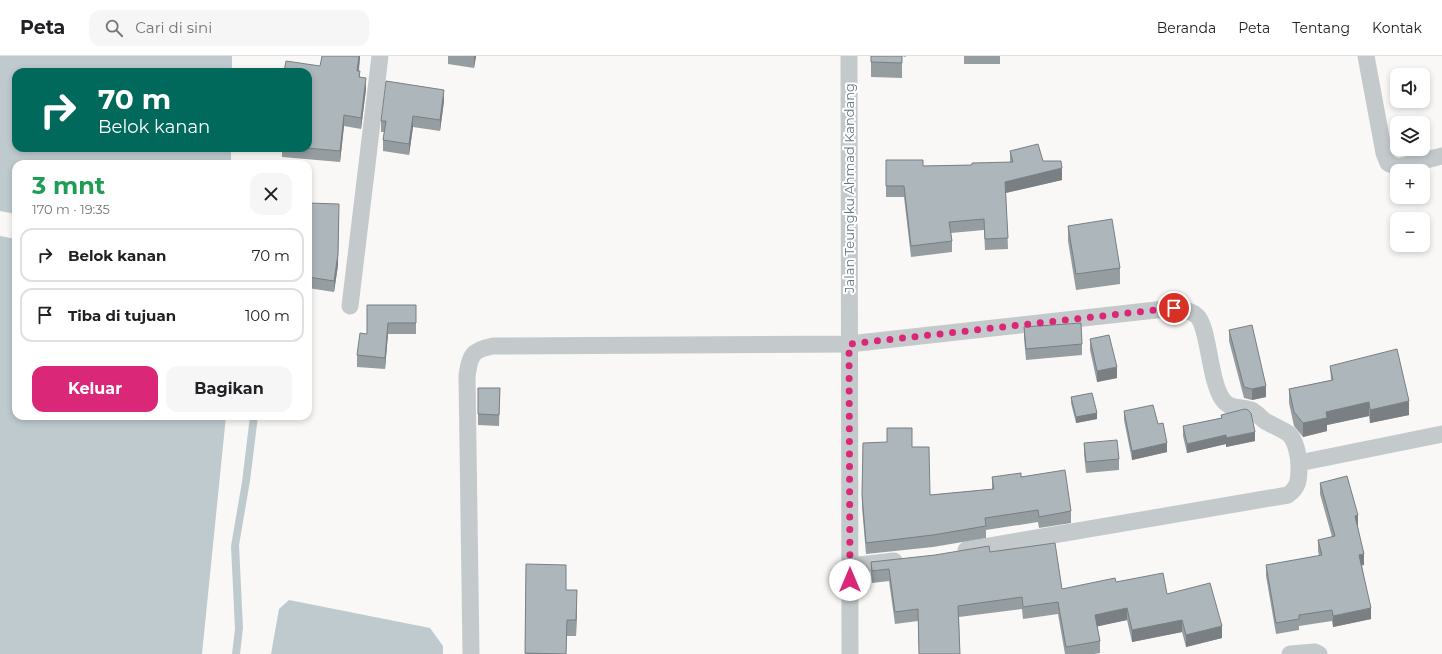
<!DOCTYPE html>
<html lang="id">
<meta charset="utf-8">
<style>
:root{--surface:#fff;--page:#f6f6f6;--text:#202124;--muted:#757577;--line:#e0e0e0;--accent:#db2777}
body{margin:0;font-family:Montserrat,sans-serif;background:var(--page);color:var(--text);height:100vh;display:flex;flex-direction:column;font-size:15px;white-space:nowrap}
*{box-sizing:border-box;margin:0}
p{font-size:13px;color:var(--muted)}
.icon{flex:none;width:22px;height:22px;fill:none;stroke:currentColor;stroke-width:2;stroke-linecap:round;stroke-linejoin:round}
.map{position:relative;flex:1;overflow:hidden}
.sheet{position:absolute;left:12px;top:104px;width:300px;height:260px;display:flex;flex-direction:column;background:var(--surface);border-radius:12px;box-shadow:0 2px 6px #0003}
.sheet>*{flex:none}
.banner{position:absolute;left:12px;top:12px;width:300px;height:84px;border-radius:12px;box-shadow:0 2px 6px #0003;background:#00695c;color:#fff;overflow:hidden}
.fabs{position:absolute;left:1390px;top:12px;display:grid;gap:8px}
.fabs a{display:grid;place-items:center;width:40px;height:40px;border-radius:8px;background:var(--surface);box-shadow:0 2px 6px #0003;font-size:20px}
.pin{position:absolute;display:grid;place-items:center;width:34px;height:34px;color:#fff;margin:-17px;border:2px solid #fff;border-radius:50%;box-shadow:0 1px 4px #0007}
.me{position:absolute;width:44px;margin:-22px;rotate:0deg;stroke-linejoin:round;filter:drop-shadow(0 0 3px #0008)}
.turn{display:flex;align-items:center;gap:14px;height:84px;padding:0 20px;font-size:18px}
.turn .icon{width:52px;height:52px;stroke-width:2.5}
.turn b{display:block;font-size:28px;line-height:34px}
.round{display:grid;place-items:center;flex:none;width:42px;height:42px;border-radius:12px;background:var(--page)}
.summary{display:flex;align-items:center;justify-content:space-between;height:68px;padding:0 20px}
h1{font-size:24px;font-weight:700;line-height:30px;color:#1e9e55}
.button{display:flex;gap:8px;margin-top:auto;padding:8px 20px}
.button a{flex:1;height:46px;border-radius:12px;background:var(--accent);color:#fff;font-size:16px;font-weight:700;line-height:46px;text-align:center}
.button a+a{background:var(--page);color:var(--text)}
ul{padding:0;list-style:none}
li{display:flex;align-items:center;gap:12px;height:54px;margin:0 8px 6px;padding:0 12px;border:2px solid var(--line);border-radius:12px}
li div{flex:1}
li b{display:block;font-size:15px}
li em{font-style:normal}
header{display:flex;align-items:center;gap:24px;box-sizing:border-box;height:56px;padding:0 20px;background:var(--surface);border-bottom:1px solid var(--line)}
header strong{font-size:19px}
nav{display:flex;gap:22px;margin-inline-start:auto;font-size:14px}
.search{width:280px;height:36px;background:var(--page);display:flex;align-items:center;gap:10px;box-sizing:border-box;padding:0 14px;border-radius:12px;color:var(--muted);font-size:15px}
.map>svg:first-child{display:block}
.water{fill:#becace}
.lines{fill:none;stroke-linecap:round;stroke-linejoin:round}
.street{stroke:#c4c9cc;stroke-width:17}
.wall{fill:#959da1}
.shaded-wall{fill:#797f83}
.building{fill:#adb6bb;stroke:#797f83}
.route{stroke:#db2777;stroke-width:7;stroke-dasharray:0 12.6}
.labels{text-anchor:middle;stroke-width:4;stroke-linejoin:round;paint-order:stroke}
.street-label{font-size:13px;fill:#637682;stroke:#fff}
</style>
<header>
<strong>Peta</strong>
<div class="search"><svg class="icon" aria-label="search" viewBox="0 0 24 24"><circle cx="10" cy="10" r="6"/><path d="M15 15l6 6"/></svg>Cari di sini</div>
<nav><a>Beranda</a><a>Peta</a><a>Tentang</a><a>Kontak</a></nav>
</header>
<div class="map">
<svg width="1442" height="598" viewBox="0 0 1442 598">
<rect width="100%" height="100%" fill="#f9f8f6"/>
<g class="water">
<polygon points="0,0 232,0 232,16 16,16 16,92 231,92 231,108 16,108 16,158 0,155"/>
<polygon points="0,180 16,183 16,360 226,360 202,598 0,598"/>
<polygon points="250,360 258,360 250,425 239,489 243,572 240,598 232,598 235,573 231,490 242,426"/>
<polygon points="289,544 430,572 443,590 443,598 271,598 279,553"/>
</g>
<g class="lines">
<g class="street">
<polyline points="849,0 850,598"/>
<polyline points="1366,0 1384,97 1388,107 1398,111 1442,100"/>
<polyline points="350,250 380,0"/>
<polyline points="1299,407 1442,378"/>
<polyline points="851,510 894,505"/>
<path d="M471,598l-4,-278c3,-21 5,-26 26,-30l356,-2 325,-36c8,2 17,2 23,8 12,11 12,65 26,84 8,10 17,6 28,10 5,2 10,8 14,11 7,4 19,9 24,13 7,7 10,23 10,32 0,13 0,21 -11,29l-322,55"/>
<polyline points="1290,598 1315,596 1319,598"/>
</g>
</g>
<g class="wall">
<polygon points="360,0 359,15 360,21 366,33 361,73 344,70 340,106 282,101 282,92 308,92 320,10"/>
<polygon points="448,0 476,0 474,12 448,8"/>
<polygon points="871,0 906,0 906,1 902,0 902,22 871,21"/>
<rect x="964" y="0" width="36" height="8"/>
<polygon points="444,45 440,75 413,71 409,99 383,95 383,84 384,76 381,76 381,65"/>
<polygon points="1010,95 1043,105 1062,124 1006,137 1008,193 985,194 984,174 951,177 952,185 952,196 911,201 904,141 886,141 886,104 923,110 972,109 1010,106"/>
<polygon points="308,147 338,209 334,236 308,232"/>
<polygon points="1068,170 1120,212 1120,228 1076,234 1068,185"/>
<polygon points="416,249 416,278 388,278 385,313 357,311 357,299 367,278"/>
<polygon points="1024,271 1082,288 1082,299 1026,304 1024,282"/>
<polygon points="1229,274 1266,341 1252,344 1244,342 1229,285"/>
<polygon points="1090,283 1117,322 1097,326 1090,294"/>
<polygon points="1330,310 1409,359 1370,367 1369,360 1327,369 1327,375 1303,381 1294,370 1289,347 1289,333 1331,324"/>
<polygon points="478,332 500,332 499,370 478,369"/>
<polygon points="1071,341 1097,363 1076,367 1071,347"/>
<polygon points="1124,355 1158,368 1167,396 1132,404 1124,364"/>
<polygon points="1221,359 1255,385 1226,391 1226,388 1187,397 1183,380 1183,370 1221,362"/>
<polygon points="863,387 912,391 930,439 992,433 992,421 1021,421 1071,455 1071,467 1039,472 1038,466 986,474 986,482 933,491 866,498 862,451"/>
<polygon points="1084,387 1119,403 1119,414 1086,417 1084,398"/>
<polygon points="1320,427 1358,471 1364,509 1362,509 1371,563 1333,571 1332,565 1299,570 1299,574 1276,578 1266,520 1266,509 1319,500 1318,495 1318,484 1332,481 1320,438"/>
<polygon points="990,496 1062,533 1116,526 1167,538 1222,582 1186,591 1182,576 1132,586 1127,564 1097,570 1100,585 1100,597 1094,598 1065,598 1058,558 1023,563 1022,553 959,561 960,598 919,598 918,565 895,568 889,525 872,527 871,518 871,506"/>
<polygon points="526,508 566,534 577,550 576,580 567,580 566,598 525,598"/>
</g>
<g class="shaded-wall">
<polygon points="359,0 360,0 360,2 357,26 357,15"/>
<polygon points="474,0 476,0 474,12"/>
<polygon points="366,22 366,33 361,73 361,62"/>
<polygon points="444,34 444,45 440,75 440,64"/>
<polygon points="344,59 344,70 340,106 340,95"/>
<polygon points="413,60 413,71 409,99 409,88"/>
<polygon points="1062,112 1062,124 1005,137 1005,126"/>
<polygon points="339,148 338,209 334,236 334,225"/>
<polygon points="388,267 388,278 385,313 385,302"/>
<polygon points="1117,311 1117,322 1097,326 1097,315"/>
<polygon points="1266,330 1266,341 1252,344 1252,333"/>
<polygon points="1409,345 1409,359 1370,367 1370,354"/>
<polygon points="1369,346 1369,360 1327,369 1327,375 1303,381 1303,367 1326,356"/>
<polygon points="1097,357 1097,363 1076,367 1076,361"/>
<polygon points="1255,376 1255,385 1226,391 1226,382"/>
<polygon points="1226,379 1226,388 1187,397 1187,388"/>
<polygon points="1167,387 1167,396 1132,404 1132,395"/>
<polygon points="1358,459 1358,471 1355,471 1355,460"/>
<polygon points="1364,498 1364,509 1359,510 1359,499"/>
<polygon points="577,534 577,550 576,580 576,564"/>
<polygon points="1127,552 1127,564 1095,571 1095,559"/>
<polygon points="1371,552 1371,563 1333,571 1333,560"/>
<polygon points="1182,564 1182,576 1132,586 1132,574"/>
<polygon points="1222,570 1222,582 1186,591 1186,579"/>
</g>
<g class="building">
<polygon points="322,0 359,0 357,15 360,15 359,21 366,22 361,62 344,59 340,95 307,92 308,92 308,16 284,16 286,5 320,10"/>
<polygon points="871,0 902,0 902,7 871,6"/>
<polygon points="386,25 444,34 440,64 413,60 409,88 383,84 386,65 381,65"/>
<polygon points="1038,88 1043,105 1061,105 1062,112 1005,126 1008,182 985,183 984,163 949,166 952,185 911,190 904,130 886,130 886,104 923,104 923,110 972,109 972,107 1013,106 1010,95"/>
<polygon points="308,147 339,148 338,198 334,225 308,221"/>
<polygon points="1112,163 1120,212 1076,218 1068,170"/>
<polygon points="367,249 416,249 416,267 388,267 385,302 357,299 360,277 367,278"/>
<polygon points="1081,267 1082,288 1026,293 1024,271"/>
<polygon points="1252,269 1266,330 1252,333 1244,331 1229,274"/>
<polygon points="1109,279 1117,311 1097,315 1090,283"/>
<polygon points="1397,293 1409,345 1370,354 1369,346 1326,356 1327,362 1303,367 1294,356 1289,333 1333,324 1330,310"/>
<polygon points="478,332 500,332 499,359 478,358"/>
<polygon points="1092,337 1097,357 1076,361 1071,341"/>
<polygon points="1153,349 1158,368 1163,367 1167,387 1132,395 1124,355"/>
<polygon points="1245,353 1248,354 1251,357 1255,376 1226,382 1226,379 1187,388 1183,370 1222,362 1221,359"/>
<polygon points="887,372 912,372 912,391 929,391 930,439 994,433 992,421 1021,417 1021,421 1065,414 1071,455 1039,461 1038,454 985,462 986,470 933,479 866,487 862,439 863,387 887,386"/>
<polygon points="1117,384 1119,403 1086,406 1084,387"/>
<polygon points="1347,420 1358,459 1355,460 1364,498 1359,499 1371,552 1333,560 1332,554 1299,559 1299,563 1276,567 1266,509 1322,499 1318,484 1335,480 1320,427"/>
<polygon points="1055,487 1062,533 1115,522 1116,526 1163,517 1167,538 1210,527 1222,570 1186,579 1182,564 1132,574 1127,552 1095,559 1100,585 1066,591 1058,546 1023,551 1022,541 958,550 960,598 919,598 918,553 895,556 889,513 872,515 871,506 935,499 989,490 990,496"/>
<polygon points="526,508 566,509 566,534 577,534 576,564 567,564 566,598 525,597"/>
</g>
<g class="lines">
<polyline class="route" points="850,524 849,288 1174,252"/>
</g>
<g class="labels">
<g class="street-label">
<text transform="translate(849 132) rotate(-90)" y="5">Jalan Teungku Ahmad Kandang</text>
</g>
</g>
</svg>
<div class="fabs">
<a><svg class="icon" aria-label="sound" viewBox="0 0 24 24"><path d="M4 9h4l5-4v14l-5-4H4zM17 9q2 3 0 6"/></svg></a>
<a><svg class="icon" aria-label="layers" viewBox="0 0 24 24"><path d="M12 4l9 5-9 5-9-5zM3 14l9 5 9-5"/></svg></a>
<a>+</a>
<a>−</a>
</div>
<div class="pin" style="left:1174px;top:252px;background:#d93025"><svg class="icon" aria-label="arrive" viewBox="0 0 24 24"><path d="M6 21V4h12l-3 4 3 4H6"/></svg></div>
<svg class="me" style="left:850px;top:524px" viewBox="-20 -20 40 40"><circle r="19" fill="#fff"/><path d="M0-13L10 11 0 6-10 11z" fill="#db2777"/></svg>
<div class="banner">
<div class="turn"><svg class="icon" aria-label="right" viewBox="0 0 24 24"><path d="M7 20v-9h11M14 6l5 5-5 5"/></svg><div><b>70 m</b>Belok kanan</div></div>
</div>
<section class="sheet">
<div class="summary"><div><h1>3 mnt</h1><p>170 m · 19:35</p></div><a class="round"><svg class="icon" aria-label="close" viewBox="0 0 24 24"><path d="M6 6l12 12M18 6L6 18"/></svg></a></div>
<ul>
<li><svg class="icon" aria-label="right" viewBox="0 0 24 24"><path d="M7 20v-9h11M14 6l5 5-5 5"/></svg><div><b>Belok kanan</b></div><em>70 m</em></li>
<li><svg class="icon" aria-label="arrive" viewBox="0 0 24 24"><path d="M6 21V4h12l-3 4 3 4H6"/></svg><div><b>Tiba di tujuan</b></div><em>100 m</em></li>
</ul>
<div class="button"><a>Keluar</a><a>Bagikan</a></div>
</section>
</div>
